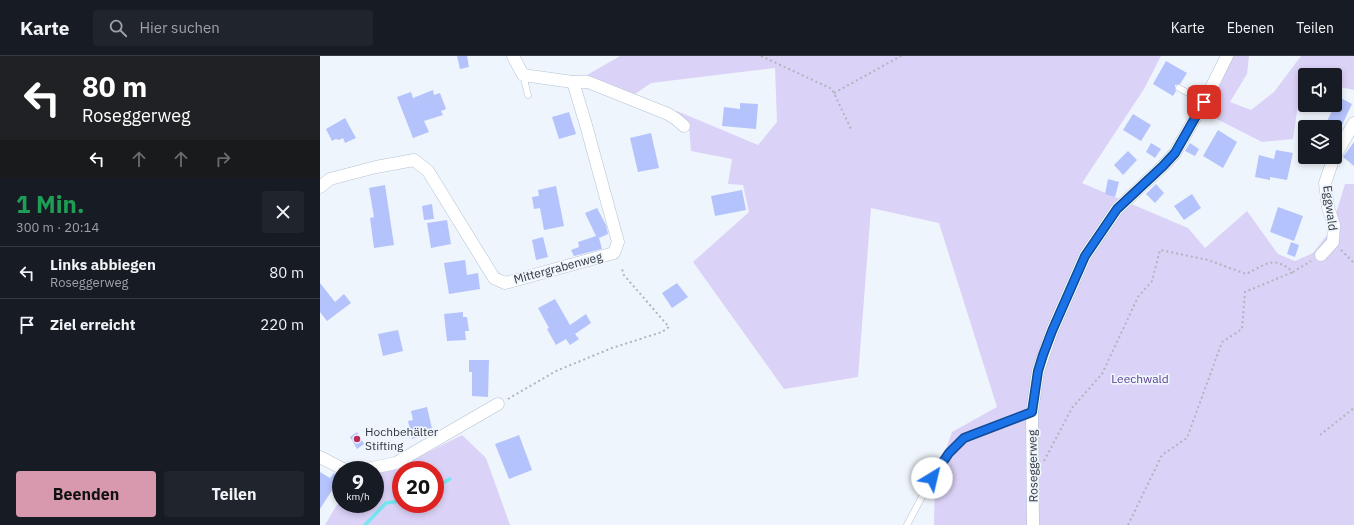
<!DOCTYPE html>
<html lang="de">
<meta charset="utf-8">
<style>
:root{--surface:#171b24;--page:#20242c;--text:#f1f3f6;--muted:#9ea1a6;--line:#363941;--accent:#d899af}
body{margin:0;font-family:"IBM Plex Sans",sans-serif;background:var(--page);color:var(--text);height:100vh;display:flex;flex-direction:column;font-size:15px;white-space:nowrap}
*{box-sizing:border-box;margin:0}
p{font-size:13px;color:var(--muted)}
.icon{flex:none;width:22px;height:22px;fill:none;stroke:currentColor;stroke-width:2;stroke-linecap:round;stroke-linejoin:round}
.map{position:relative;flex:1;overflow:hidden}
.panel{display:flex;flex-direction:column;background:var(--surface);width:320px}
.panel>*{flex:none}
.top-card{background:#202124;color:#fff;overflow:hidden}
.fabs{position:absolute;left:978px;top:12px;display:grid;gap:8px}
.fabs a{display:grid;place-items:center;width:44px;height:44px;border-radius:4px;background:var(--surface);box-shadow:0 2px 6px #0003;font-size:20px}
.speed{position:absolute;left:12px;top:405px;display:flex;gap:8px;font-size:20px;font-weight:700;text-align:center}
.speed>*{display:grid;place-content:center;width:52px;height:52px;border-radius:50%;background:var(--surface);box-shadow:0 2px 6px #0003;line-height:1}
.speed small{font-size:10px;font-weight:400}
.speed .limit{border:6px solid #d22;background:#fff;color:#111}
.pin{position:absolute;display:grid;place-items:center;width:34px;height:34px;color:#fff;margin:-17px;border-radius:8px;box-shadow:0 2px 6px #0006}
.me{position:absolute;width:44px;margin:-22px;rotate:36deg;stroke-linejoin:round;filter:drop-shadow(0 0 3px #0008)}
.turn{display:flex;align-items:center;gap:14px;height:84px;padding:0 16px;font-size:18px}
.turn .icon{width:52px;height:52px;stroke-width:2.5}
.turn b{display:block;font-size:28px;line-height:34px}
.lanes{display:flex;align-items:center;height:38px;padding:0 16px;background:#0003;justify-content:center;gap:20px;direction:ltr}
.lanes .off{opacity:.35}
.round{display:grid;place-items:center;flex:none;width:42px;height:42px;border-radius:4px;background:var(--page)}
.summary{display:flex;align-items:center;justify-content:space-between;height:68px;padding:0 16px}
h1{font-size:24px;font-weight:700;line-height:30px;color:#1e9e55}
.primary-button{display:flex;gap:8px;margin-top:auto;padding:8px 16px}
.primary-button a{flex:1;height:46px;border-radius:4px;background:var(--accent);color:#111;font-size:16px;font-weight:700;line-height:46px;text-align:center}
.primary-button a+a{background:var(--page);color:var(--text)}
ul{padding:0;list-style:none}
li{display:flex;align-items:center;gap:12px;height:52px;padding:0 16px;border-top:1px solid var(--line)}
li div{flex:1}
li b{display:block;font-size:15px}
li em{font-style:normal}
header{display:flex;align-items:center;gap:24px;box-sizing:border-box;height:56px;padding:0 20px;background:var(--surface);border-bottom:1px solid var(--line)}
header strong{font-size:19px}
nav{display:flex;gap:22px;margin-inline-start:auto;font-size:14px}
.search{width:280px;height:36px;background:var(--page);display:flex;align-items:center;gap:10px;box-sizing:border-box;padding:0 14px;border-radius:4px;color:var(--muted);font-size:15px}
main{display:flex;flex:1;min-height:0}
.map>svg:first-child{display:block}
.green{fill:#dbd2f7;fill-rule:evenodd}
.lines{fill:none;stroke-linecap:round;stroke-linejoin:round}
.stream{stroke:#76e6f0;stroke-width:3.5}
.building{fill:#b4c3fc}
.lane-casing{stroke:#b4c3d2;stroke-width:7}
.street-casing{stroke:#b4c3d2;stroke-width:13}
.path{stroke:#afb5bc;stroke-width:2;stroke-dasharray:2 3;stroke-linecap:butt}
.lane{stroke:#fff;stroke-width:6}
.street{stroke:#fff;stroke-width:12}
.route-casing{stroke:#114b97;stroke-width:10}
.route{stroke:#1a73e8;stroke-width:7}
.poi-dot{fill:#ba2b59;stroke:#eff5fc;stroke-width:1.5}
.labels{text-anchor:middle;stroke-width:3.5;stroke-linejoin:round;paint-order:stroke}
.street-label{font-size:12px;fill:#31363d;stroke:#eff5fc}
.park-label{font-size:12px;fill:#5a3c8f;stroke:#eff5fc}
.poi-label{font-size:12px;fill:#31363d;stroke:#eff5fc;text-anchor:start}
</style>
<header>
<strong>Karte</strong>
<div class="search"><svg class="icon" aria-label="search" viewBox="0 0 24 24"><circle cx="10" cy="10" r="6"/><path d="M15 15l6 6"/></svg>Hier suchen</div>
<nav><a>Karte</a><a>Ebenen</a><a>Teilen</a></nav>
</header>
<main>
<section class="panel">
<div class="top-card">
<div class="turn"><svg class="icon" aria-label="left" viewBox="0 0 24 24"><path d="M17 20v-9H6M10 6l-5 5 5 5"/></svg><div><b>80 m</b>Roseggerweg</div></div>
<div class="lanes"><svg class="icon" aria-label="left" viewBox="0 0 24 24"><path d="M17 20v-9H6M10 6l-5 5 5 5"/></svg><svg class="icon off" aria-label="ahead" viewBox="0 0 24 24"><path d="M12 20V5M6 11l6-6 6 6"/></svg><svg class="icon off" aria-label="ahead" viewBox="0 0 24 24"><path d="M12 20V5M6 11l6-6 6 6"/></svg><svg class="icon off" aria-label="right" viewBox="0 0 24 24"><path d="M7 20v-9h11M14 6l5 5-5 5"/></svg></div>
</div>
<div class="summary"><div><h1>1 Min.</h1><p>300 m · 20:14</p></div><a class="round"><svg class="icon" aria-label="close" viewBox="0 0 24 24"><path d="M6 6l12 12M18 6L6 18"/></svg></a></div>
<ul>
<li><svg class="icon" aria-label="left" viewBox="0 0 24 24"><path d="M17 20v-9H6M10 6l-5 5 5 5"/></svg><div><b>Links abbiegen</b><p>Roseggerweg</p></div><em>80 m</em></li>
<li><svg class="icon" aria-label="arrive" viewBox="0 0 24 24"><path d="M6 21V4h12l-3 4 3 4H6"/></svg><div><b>Ziel erreicht</b></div><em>220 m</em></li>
</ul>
<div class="primary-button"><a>Beenden</a><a>Teilen</a></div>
</section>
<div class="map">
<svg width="1034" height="469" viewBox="0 0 1034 469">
<rect width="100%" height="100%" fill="#eff5fc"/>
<g class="green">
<polygon points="300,0 841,0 824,33 762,127 868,172 885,192 927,155 958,198 975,205 993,197 1011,174 1025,128 1034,128 1034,469 614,469 615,424 632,376 677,351 619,167 551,152 538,321 464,333 373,206 429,156 423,129 408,128 412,103 371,95 369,70 352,60 357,55 438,89 457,66 455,12 331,27 315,38 267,19"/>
<polygon points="905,0 929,0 927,18 910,46 931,54 954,36 981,0 1034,0 1034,34 1015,30 1015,19 985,19 985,22 982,22 973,83 942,86 887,58 903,22"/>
<path d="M142,379l24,23 24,67h-185l16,-27v6h34v-32l20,-3zM81,414h34v34h-34z"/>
</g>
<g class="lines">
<g class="stream">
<polyline points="115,431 130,423"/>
<polyline points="45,469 66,447 81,445"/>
</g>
</g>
<g class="building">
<polygon points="137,0 147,0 149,11 140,13"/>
<polygon points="846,5 867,17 860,28 855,29 855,32 856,35 853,40 833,28"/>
<polygon points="113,34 114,39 120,37 126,53 121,55 123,59 104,65 109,76 93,82 77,41 91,36 93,42"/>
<polygon points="1019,41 1032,48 1022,69 1021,71 1004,71"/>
<polygon points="420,47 438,48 436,73 402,70 404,51 420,53"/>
<polygon points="249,56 256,78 239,83 232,61"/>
<polygon points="813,58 831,69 821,85 803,74"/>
<polygon points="25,62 36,82 25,87 23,82 19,84 16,83 12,85 6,73"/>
<polygon points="898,74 917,86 903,112 883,100"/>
<polygon points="331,77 339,112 318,116 310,82"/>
<polygon points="1034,86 1034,110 1023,101"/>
<polygon points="831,87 841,93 835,102 826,96"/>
<polygon points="870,87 879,93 875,100 865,95"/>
<polygon points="956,94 973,97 967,124 950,121 950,124 935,121 939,99 954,103"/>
<polygon points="808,95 817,104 803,119 794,109"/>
<polygon points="788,123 799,126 795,141 785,138"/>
<polygon points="836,128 844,137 835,147 826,138"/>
<polygon points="65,129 74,189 54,192 50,162 54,161 49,132"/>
<polygon points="236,130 244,170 224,174 220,152 214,153 212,141 219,140 218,134"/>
<polygon points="422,134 426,154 395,160 391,140"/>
<polygon points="872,138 881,152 864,164 854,150"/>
<polygon points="112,148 114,163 104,164 102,150"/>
<polygon points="958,151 983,160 974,185 950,176"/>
<polygon points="277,152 286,169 288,178 279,182 282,193 254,200 251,194 259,191 258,186 276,180 265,157"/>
<polygon points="127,164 131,188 111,192 107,167"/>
<polygon points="223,181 228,201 216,204 212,184"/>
<polygon points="971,186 979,189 975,201 967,198"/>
<polygon points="145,204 147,219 158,217 160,233 129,238 124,207"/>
<polygon points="0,227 15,246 24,238 31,247 7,265 0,256"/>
<polygon points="357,227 368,241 352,252 342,237"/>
<polygon points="235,243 250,269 266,258 271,267 255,278 259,283 250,289 246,283 236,289 227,273 229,272 218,252"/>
<polygon points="143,256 143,261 147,261 149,275 145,275 146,284 127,285 124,258"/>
<polygon points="78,274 83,295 63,300 58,278"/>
<polygon points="149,304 169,304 168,341 152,340 152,316 149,316"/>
<polygon points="107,351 113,377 92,383 88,365 93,364 91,355"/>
<polygon points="37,376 44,388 37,393 30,381"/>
<polygon points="199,379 212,414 189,423 175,388"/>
<polygon points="0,416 10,422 14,417 21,420 21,431 16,428 0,453"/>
</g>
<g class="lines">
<g class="lane-casing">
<g id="lane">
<polyline points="203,19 208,39"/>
<polyline points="859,32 884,46"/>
<polyline points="587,469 612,422 629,397 644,382 712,356"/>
</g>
</g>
<g class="street-casing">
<g id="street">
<polyline points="253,26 268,26 348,58 356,63 364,70"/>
<polyline points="1015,100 1034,67"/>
<polyline points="0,131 10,123 56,111 94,104 108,115 174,222 185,227 294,197 298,186 266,69 253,26 203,19 193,0"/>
<polyline points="1001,199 1013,186 1014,169 1008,151 1005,127 1014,101"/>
<polyline points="0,401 25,414"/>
<polyline points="42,414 76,407 178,348"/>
<polyline points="713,469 712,356 718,315 732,275 765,200 797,153 843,110 855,97 884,46 907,0"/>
</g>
</g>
<g class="path">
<polyline points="441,0 512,33 532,75"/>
<polyline points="514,37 581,0"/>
<polyline points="1021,194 1034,207"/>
<polyline points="188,343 236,315 292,292 342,276 349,271 303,218 302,211"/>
<polyline points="1000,379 1034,352"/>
<path d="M724,405l28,-53 30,-34 36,-77 14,-16 8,-31 48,10 38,14c21,-10 27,-19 47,-2l18,-11"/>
<polyline points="808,469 842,399 867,382 902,286 922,273 925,236 973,216"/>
</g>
<use href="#lane" class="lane"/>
<use href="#street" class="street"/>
</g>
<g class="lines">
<g class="route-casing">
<polyline id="route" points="612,422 629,397 644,382 712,356 718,315 723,299 732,275 765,200 797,153 843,110 855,97 884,46"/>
</g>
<use href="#route" class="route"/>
</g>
<circle class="poi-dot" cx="37" cy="383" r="4"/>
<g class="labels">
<g class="street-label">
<text transform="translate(1010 152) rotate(83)" y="4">Eggwald</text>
<text transform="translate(238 212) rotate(-15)" y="4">Mittergrabenweg</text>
<text transform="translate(713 410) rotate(-91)" y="4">Roseggerweg</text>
</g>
<g class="park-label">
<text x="820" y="327">Leechwald</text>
</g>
<g class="poi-label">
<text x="45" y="380">Hochbehälter<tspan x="45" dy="14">Stifting</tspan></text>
</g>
</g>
</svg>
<div class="fabs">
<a><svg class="icon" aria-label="sound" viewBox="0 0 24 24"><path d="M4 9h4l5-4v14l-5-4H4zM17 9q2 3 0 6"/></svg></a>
<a><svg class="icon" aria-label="layers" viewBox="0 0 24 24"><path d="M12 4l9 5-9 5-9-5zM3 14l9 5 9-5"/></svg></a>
</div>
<div class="speed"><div>9<small>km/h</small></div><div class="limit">20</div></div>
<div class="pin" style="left:884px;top:46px;background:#d93025"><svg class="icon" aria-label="arrive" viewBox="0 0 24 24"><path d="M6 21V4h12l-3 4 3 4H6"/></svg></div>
<svg class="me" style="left:612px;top:422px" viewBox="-20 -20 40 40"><circle r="19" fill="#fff"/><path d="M0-13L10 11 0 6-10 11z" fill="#1a73e8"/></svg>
</div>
</main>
